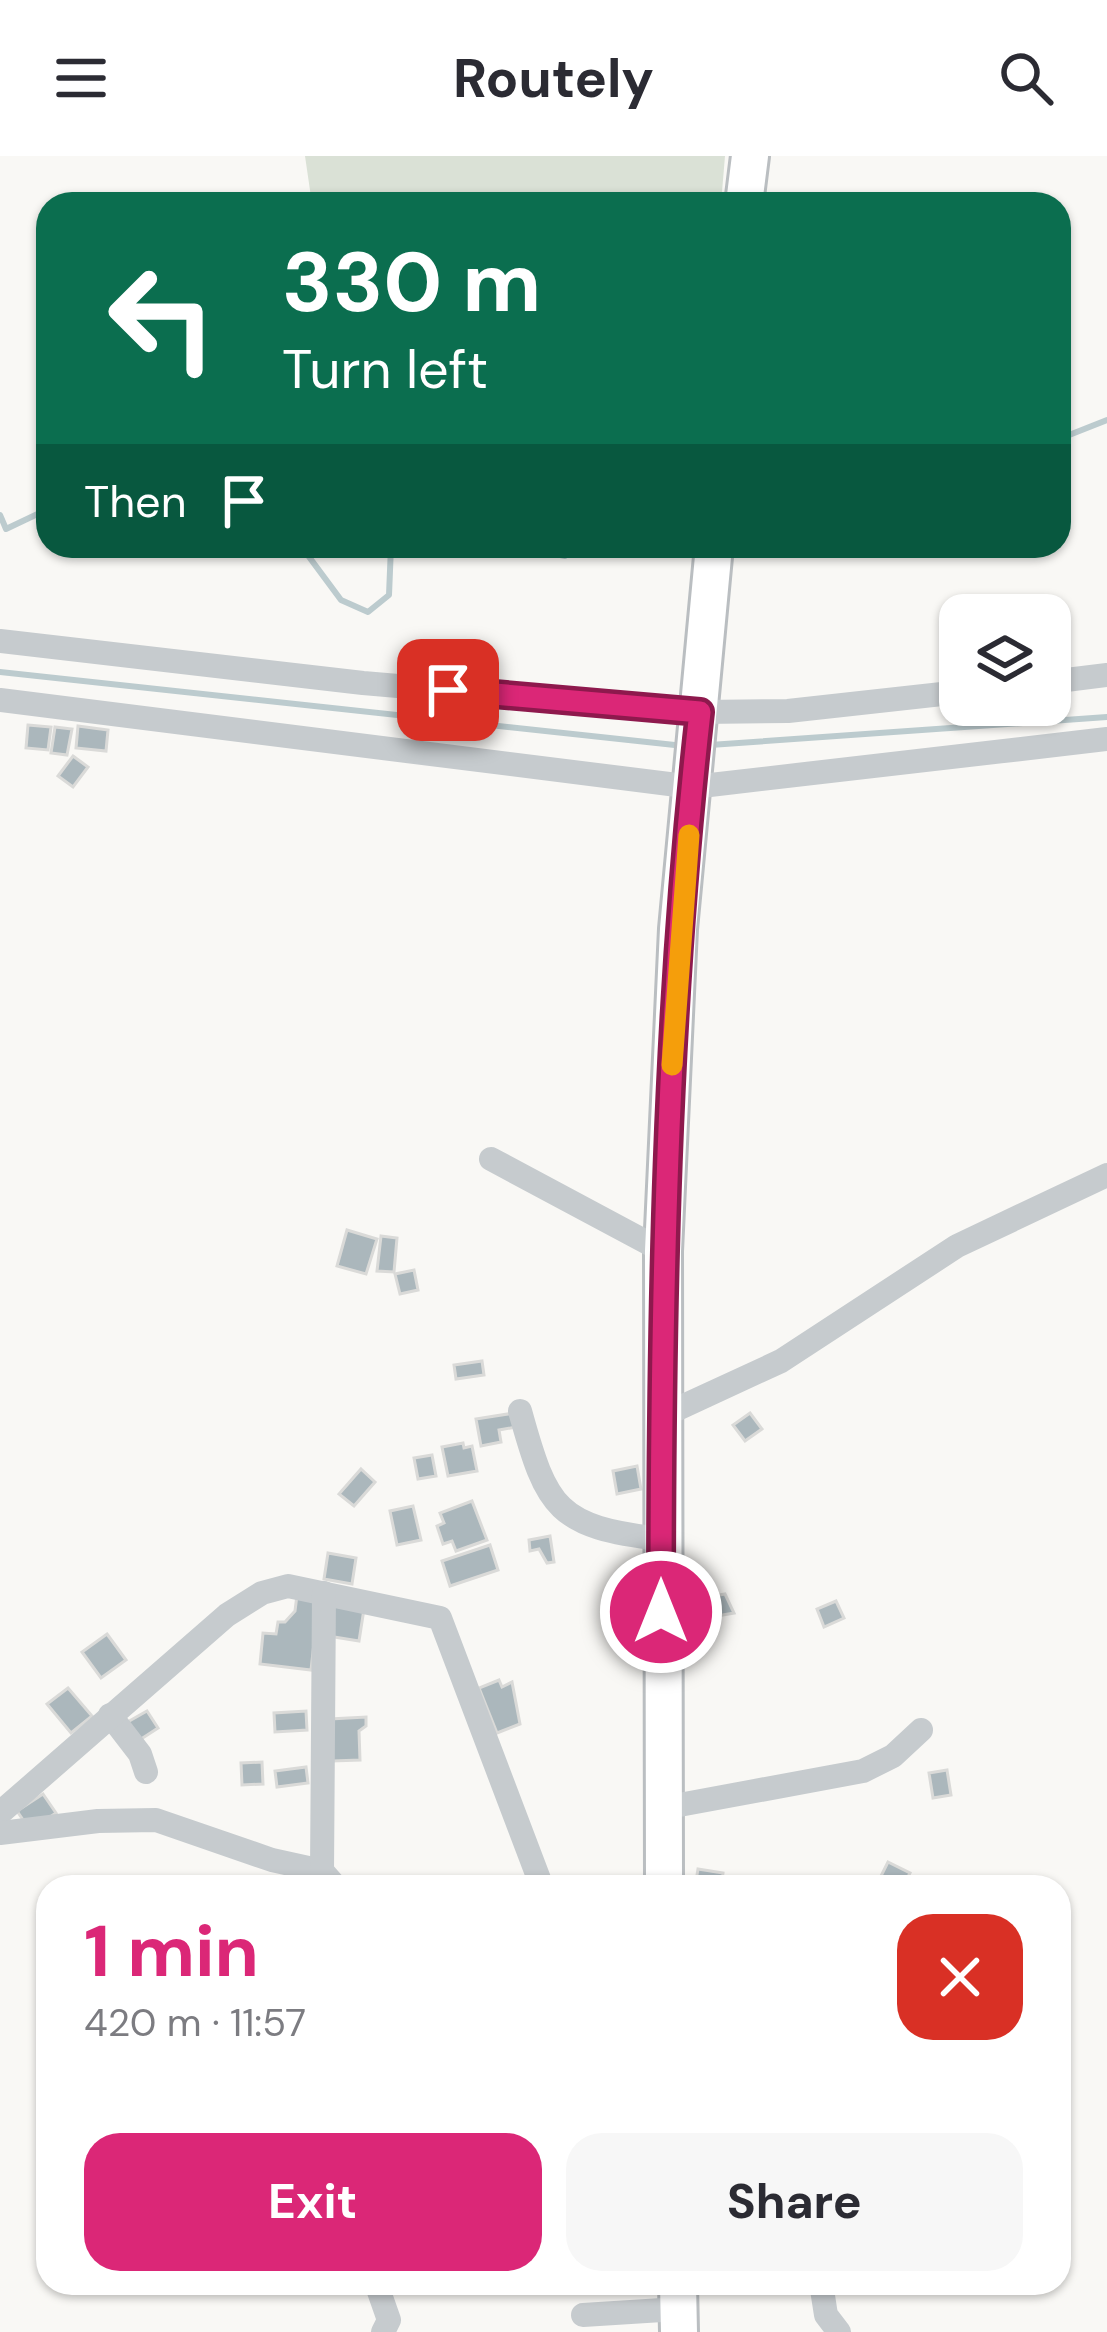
<!DOCTYPE html>
<meta charset="utf-8">
<style>
:root{--surface:#fff;--page:#f7f7f7;--text:#2b2b33;--muted:#7c7c81;--accent:#db2777}
body{margin:0;font-family:"DM Sans",sans-serif;background:var(--page);color:var(--text);height:100vh;display:flex;flex-direction:column;font-size:45px;white-space:nowrap}
*{box-sizing:border-box;margin:0}
p{font-size:39px;color:var(--muted)}
.icon{flex:none;width:66px;height:66px;fill:none;stroke:currentColor;stroke-width:2;stroke-linecap:round;stroke-linejoin:round}
.map{position:relative;flex:1;overflow:hidden}
.sheet{position:absolute;left:36px;top:1719px;width:1035px;height:420px;display:flex;flex-direction:column;background:var(--surface);border-radius:36px;box-shadow:0 3px 9px #0004}
.sheet>*{flex:none}
.top-card{position:absolute;left:36px;top:36px;width:1035px;height:366px;border-radius:36px;box-shadow:0 3px 9px #0004;background:#0b6e4f;color:#fff;overflow:hidden}
.tools{position:absolute;left:939px;top:438px;display:grid;gap:24px}
.tools a{display:grid;place-items:center;width:132px;height:132px;border-radius:24px;background:var(--surface);box-shadow:0 3px 9px #0004;font-size:60px}
.pin{position:absolute;display:grid;place-items:center;width:102px;height:102px;color:#fff;margin:-51px;border-radius:24px;box-shadow:0 6px 18px #0006}
.me{position:absolute;width:132px;margin:-66px;rotate:0deg;stroke-linejoin:round;filter:drop-shadow(0 0 9px #0008)}
.turn{display:flex;align-items:center;gap:42px;height:252px;padding:0 48px;font-size:54px}
.turn .icon{width:156px;height:156px;stroke-width:2.5}
.turn b{display:block;font-size:84px;line-height:102px}
.then{display:flex;align-items:center;height:114px;padding:0 48px;background:#0003;gap:24px;font-size:45px}
.round{display:grid;place-items:center;flex:none;width:126px;height:126px;border-radius:36px;background:var(--page)}
.head{display:flex;align-items:center;justify-content:space-between;height:204px;padding:0 48px}
h1{font-size:72px;font-weight:700;line-height:90px;color:var(--accent)}
.button{display:flex;gap:24px;margin-top:auto;padding:24px 48px}
.button a{flex:1;height:138px;border-radius:36px;background:var(--accent);color:#fff;font-size:48px;font-weight:700;line-height:138px;text-align:center}
.button a+a{background:var(--page);color:var(--text)}
header{display:flex;justify-content:space-between;align-items:center;height:156px;padding:0 48px;background:var(--surface);font-size:54px;font-weight:700}
.map>svg:first-child{display:block}
.green{fill:#dae1d6}
.lines{fill:none;stroke-linecap:round;stroke-linejoin:round}
.stream{stroke:#bccbce;stroke-width:6}
.building{fill:#abb7bc;stroke:#dadad8;stroke-width:3}
.highway-casing{stroke:#babec1;stroke-width:42}
.minor{stroke:#c6cbce;stroke-width:24}
.highway{stroke:#fff;stroke-width:36}
.route-casing{stroke:#8e194d;stroke-width:30}
.route{stroke:#db2777;stroke-width:21}
.slow{stroke:#f59e0b;stroke-width:21}
</style>
<header><svg class="icon" aria-label="menu" viewBox="0 0 24 24"><path d="M4 6h16M4 12h16M4 18h16"/></svg>Routely<svg class="icon" aria-label="search" viewBox="0 0 24 24"><circle cx="10" cy="10" r="6"/><path d="M15 15l6 6"/></svg></header>
<div class="map">
<svg width="1107" height="2176" viewBox="0 0 1107 2176">
<rect width="100%" height="100%" fill="#f9f8f5"/>
<polygon class="green" points="305,0 725,0 721,48 312,48"/>
<g class="lines">
<g class="stream">
<polyline points="1059,283 1107,264"/>
<polyline points="0,359 6,373 48,353"/>
<polyline points="301,390 341,444 368,456 389,439 391,390"/>
<polyline points="519,390 565,400 574,390"/>
<polyline points="0,516 684,590"/>
<polyline points="710,589 1107,561"/>
</g>
</g>
<g class="building">
<polygon points="28,569 51,571 48,594 26,592"/>
<polygon points="78,570 108,574 106,595 76,592"/>
<polygon points="55,571 72,573 67,599 51,597"/>
<polygon points="73,600 88,611 73,631 58,620"/>
<polygon points="347,1074 377,1083 366,1118 337,1110"/>
<polygon points="381,1080 397,1082 394,1116 377,1115"/>
<polygon points="414,1114 418,1134 400,1138 395,1118"/>
<polygon points="482,1205 484,1219 456,1223 454,1209"/>
<polygon points="514,1257 516,1271 499,1274 501,1286 481,1290 476,1263"/>
<polygon points="750,1257 762,1273 745,1285 733,1269"/>
<polygon points="463,1287 464,1292 472,1290 477,1315 448,1320 442,1291"/>
<polygon points="432,1299 436,1320 418,1323 414,1302"/>
<polygon points="637,1310 641,1333 617,1338 613,1315"/>
<polygon points="361,1313 375,1326 354,1350 339,1338"/>
<polygon points="472,1345 487,1384 456,1395 452,1385 443,1388 437,1370 444,1367 440,1357"/>
<polygon points="413,1350 421,1384 397,1389 390,1355"/>
<polygon points="550,1380 554,1406 547,1407 539,1393 530,1395 529,1384"/>
<polygon points="490,1389 498,1414 450,1430 442,1405"/>
<polygon points="328,1397 356,1402 352,1428 324,1423"/>
<polygon points="725,1438 734,1457 711,1461 708,1441"/>
<polygon points="297,1439 319,1442 311,1514 260,1508 263,1477 276,1478 278,1466 285,1466 295,1455"/>
<polygon points="836,1445 844,1462 824,1471 817,1453"/>
<polygon points="333,1448 364,1453 359,1485 328,1480"/>
<polygon points="107,1478 126,1504 101,1522 82,1496"/>
<polygon points="499,1524 502,1531 512,1526 520,1568 497,1577 479,1532"/>
<polygon points="68,1532 92,1560 71,1577 47,1548"/>
<polygon points="147,1555 158,1572 135,1587 124,1568"/>
<polygon points="306,1555 307,1574 275,1576 274,1557"/>
<polygon points="366,1561 366,1570 359,1575 360,1604 332,1605 330,1563"/>
<polygon points="262,1606 263,1628 242,1629 241,1607"/>
<polygon points="306,1611 308,1627 277,1631 275,1615"/>
<polygon points="947,1614 951,1639 933,1642 929,1617"/>
<polygon points="43,1638 56,1657 30,1674 17,1655"/>
<polygon points="888,1706 910,1717 903,1731 880,1722"/>
<polygon points="698,1713 723,1717 721,1731 695,1731"/>
</g>
<g class="lines">
<g class="highway-casing">
<g id="highway">
<polyline points="744,48 750,0"/>
<polyline points="664,1731 663,1095 678,773 714,390"/>
<polyline points="678,2127 679,2176"/>
</g>
</g>
<g class="minor">
<polyline points="0,485 363,527 701,556 788,555 960,536"/>
<polyline points="1050,526 1107,519"/>
<polyline points="0,544 693,631 1107,583"/>
<polyline points="491,1003 663,1095"/>
<path d="M520,1255c27,98 37,116 141,128"/>
<polyline points="662,1260 781,1205 957,1090 1107,1019"/>
<polyline points="110,1559 140,1598 146,1616"/>
<polyline points="663,1652 863,1615 893,1600 921,1574"/>
<polyline points="0,1657 227,1459 262,1437 288,1430 440,1462 542,1731"/>
<polyline points="0,1677 98,1665 156,1664 272,1704 322,1715 336,1731"/>
<polyline points="322,1715 324,1437"/>
<polyline points="376,2127 389,2164 383,2176"/>
<polyline points="821,2127 826,2159 839,2176"/>
<polyline points="583,2159 678,2153"/>
</g>
<use href="#highway" class="highway"/>
</g>
<g class="lines">
<g class="route-casing">
<path id="route" d="M448,534l252,22c-34,299 -39,599 -39,900"/>
</g>
<use href="#route" class="route"/>
<polyline class="slow" points="672,909 689,679"/>
</g>
</svg>
<div class="tools">
<a><svg class="icon" aria-label="layers" viewBox="0 0 24 24"><path d="M12 4l9 5-9 5-9-5zM3 14l9 5 9-5"/></svg></a>
</div>
<div class="pin" style="left:448px;top:534px;background:#d93025"><svg class="icon" aria-label="arrive" viewBox="0 0 24 24"><path d="M6 21V4h12l-3 4 3 4H6"/></svg></div>
<svg class="me" style="left:661px;top:1456px" viewBox="-20 -20 40 40"><circle r="17" fill="#db2777" stroke="#fff" stroke-width="3"/><path d="M0-11L8 9 0 5-8 9z" fill="#fff"/></svg>
<div class="top-card">
<div class="turn"><svg class="icon" aria-label="left" viewBox="0 0 24 24"><path d="M17 20v-9H6M10 6l-5 5 5 5"/></svg><div><b>330 m</b>Turn left</div></div>
<div class="then">Then<svg class="icon" aria-label="arrive" viewBox="0 0 24 24"><path d="M6 21V4h12l-3 4 3 4H6"/></svg></div>
</div>
<section class="sheet">
<div class="head"><div><h1>1 min</h1><p>420 m · 11:57</p></div><a class="round" style="background:#d93025;color:#fff"><svg class="icon" aria-label="close" viewBox="0 0 24 24"><path d="M6 6l12 12M18 6L6 18"/></svg></a></div>
<div class="button"><a>Exit</a><a>Share</a></div>
</section>
</div>
